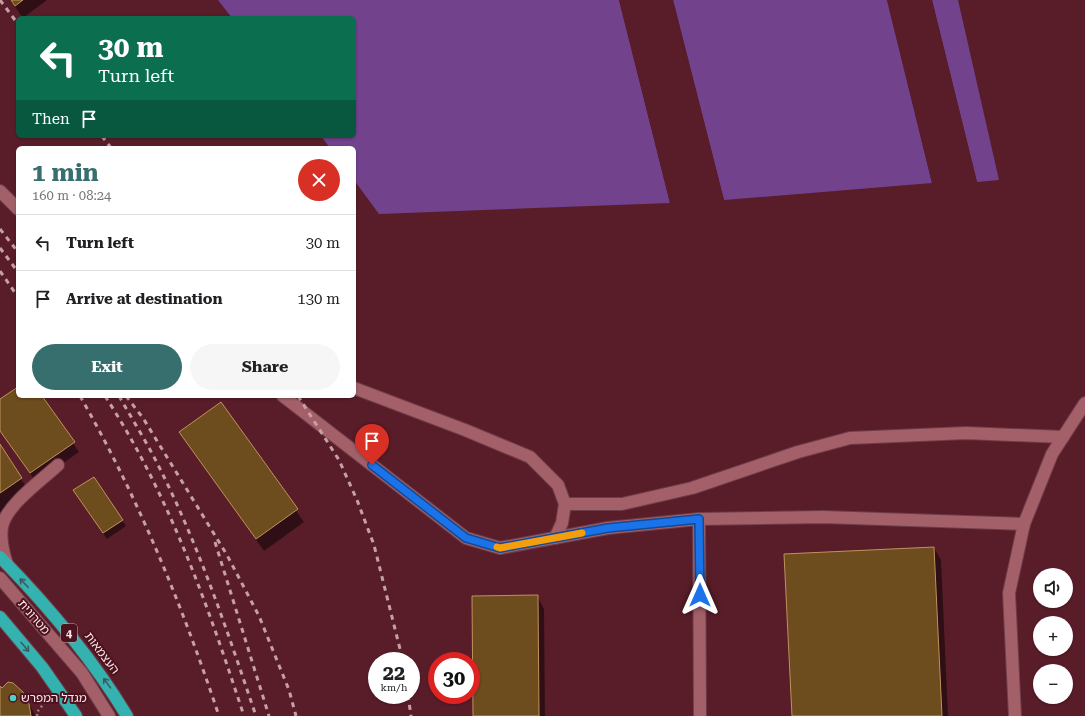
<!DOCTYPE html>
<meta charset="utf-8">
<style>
:root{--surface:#fff;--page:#f6f6f6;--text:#202124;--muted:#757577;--line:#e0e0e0;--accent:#376e6e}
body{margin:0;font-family:"Roboto Serif","Noto Sans Hebrew",serif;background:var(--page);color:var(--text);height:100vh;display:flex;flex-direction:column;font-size:15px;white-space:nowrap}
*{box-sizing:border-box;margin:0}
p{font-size:13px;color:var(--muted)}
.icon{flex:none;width:22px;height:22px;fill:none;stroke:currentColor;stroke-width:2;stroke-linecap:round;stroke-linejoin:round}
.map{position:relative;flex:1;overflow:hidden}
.details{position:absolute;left:16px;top:146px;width:340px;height:252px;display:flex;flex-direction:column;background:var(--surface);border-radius:6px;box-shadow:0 1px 3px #0004}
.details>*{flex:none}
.guide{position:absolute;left:16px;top:16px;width:340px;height:122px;border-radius:6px;box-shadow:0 1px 3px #0004;background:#0b6e4f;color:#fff;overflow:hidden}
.fabs{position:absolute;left:1033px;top:568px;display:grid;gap:8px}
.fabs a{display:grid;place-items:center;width:40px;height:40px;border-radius:50%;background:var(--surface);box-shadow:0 1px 3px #0004;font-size:20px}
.speed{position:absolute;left:368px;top:652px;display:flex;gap:8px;font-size:20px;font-weight:700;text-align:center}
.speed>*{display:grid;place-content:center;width:52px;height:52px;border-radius:50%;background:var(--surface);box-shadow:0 1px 3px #0004;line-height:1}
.speed small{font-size:10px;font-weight:400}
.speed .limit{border:6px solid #d22;background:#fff;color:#111}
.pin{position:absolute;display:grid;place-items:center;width:34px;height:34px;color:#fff;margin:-41px -17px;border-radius:50% 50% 50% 0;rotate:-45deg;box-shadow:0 0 4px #0007}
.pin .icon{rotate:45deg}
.me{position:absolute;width:44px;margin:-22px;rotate:0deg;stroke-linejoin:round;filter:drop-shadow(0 0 3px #0008)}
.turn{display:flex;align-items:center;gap:14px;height:84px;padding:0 16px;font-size:18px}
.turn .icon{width:52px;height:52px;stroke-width:2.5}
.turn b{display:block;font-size:28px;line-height:34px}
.then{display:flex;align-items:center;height:38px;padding:0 16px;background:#0003;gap:8px;font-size:15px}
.round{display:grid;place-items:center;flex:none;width:42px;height:42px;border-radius:21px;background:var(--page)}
.overview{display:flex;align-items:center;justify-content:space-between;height:68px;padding:0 16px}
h1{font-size:24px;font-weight:700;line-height:30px;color:var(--accent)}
.action{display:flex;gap:8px;margin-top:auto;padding:8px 16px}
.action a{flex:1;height:46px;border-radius:24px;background:var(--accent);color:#fff;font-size:16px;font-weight:700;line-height:46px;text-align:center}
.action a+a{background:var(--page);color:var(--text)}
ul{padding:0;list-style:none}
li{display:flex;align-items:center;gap:12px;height:56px;padding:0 16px;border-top:1px solid var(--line)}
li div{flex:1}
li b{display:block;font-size:15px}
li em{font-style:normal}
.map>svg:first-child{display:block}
.water{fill:#72428d}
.pier{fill:#591d29}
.shadow{fill:#0007}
.building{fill:#6d4c1e;stroke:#be935c}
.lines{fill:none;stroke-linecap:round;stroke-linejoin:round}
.minor-casing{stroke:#6f3d49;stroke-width:14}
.highway-casing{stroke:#6f3d49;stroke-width:14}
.path{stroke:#a3777e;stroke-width:2.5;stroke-dasharray:2 3;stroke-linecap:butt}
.minor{stroke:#a36068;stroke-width:12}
.highway{stroke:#33b2af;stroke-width:12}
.rail{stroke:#c5a0a6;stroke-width:3;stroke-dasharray:5 5;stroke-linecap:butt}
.oneway{stroke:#415a60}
.route-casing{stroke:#114b97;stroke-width:10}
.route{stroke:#1a73e8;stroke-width:7}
.slow{stroke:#f59e0b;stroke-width:7}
.poi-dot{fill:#53cdc9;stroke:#4d121f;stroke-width:1.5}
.labels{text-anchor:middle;stroke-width:4;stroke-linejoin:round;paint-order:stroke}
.shield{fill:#4d121f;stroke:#caa7ac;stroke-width:1}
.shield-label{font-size:11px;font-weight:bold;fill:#ffe7e9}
.street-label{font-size:12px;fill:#ffe7e9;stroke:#4d121f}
.poi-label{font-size:12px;fill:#ffe7e9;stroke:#4d121f;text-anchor:start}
</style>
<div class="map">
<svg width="1085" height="716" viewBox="0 0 1085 716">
<rect width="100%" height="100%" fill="#591d29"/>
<g class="water">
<polygon points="218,0 619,0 670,203 379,214 354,180 354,148 330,148 321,136 354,136 354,18 232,18"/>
<polygon points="673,0 887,0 932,183 724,200"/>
<polygon points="932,0 958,0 999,180 977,182"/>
</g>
<g class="pier">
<polygon points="619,0 621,0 672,203 670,203"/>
<polygon points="671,0 673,0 724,200 722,200"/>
<polygon points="887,0 890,0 934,183 932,183"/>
<polygon points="930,0 932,0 977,182 975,182"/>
</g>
<g class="shadow">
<polygon points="10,0 47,0 23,18"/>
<polygon points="18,388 18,396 41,396 79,452 36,482 0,431 0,401"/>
<polygon points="220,404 304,522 264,551 180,432"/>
<polygon points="0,446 32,496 0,517"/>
<polygon points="78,496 122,520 126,526 107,539"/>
<polygon points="934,548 941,560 948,716 793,716"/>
<polygon points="537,596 544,609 545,716 474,716"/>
<polygon points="0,687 2,689 22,693 36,716 0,716"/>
</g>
<g class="building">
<polygon points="11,0 23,0 15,6"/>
<polygon points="18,387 18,396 42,396 75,442 30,473 0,431 0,399"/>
<polygon points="221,402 298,509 256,539 179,432"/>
<polygon points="0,444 22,478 0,493"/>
<polygon points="94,477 123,520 103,533 73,490"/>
<polygon points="934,547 942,716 792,716 784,554"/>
<polygon points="538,595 539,716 473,716 472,596"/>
<polygon points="8,682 13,683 23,692 29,704 31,716 0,716 0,686 2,688"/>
</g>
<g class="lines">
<g class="minor-casing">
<g id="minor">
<polyline points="0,191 18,209"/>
<polyline points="354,388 465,430 530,457 558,485 565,504 562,523 555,538"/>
<polyline points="283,396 466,538 500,548 608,528 699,519 823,517 1024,524"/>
<polyline points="565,504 622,504 692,488 798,452 850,438 966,433 1063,437"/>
<polyline points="699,519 700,716"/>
<path d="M7,564c-4,-12 -7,-25 -5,-37 4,-22 40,-47 56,-62"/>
<polyline points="0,578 82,673 109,716"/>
<polyline points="1015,716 1009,593 1024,524 1052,454 1085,403"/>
</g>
</g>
<g class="highway-casing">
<g id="highway">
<path d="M0,557c48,49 92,101 127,159"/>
<polyline points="0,617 42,667 76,716"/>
</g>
</g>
<polyline class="path" points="37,716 37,712 46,701"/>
<use href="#minor" class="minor"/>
<use href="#highway" class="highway"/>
<g class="rail">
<polyline points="0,0 18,24"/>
<polyline points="102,136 111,148"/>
<polyline points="0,229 18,252"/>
<polyline points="0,248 18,272"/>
<polyline points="0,271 18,297"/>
<path d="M80,396c58,101 102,209 139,320"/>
<path d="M105,396c64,98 103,210 139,320"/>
<path d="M119,396c12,21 25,42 36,63 42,81 72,171 101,257"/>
<polyline points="126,396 143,418 227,555 259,616 289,690 296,716"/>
<polyline points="298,396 339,460 357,500 374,545 403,661"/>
<polyline points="215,542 269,716"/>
<polyline points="408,695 411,716"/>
</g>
</g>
<defs><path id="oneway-shaft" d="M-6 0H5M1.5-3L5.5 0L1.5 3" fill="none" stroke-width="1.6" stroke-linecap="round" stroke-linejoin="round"/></defs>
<g class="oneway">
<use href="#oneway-shaft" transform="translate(24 583) rotate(-134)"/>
<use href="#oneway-shaft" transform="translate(25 647) rotate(50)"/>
<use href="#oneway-shaft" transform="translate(107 683) rotate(-126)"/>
</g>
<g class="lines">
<g class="route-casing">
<polyline id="route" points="372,465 466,538 500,548 608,528 699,519 700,595"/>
</g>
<use href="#route" class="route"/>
<polyline class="slow" points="497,547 500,548 582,533"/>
</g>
<circle class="poi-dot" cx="13" cy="698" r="4"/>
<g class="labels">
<rect class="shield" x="61" y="624" width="16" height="18" rx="3"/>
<g class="shield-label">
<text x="69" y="637">4</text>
</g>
<g class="street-label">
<text transform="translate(34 617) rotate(49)" y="4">מטרונית</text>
<text transform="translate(102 653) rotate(53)" y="4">העצמאות</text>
</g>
<g class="poi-label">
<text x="21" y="702">מגדל המפרש</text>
</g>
</g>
</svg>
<div class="fabs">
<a><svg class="icon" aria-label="sound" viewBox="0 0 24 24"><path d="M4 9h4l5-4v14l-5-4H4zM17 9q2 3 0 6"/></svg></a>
<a>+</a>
<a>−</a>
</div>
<div class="speed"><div>22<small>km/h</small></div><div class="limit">30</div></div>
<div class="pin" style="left:372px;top:465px;background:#d93025"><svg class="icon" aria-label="arrive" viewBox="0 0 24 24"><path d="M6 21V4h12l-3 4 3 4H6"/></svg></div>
<svg class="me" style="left:700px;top:595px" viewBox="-20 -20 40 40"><path d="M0-17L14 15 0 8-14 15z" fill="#1a73e8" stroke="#fff" stroke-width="4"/></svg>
<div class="guide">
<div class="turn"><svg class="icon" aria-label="left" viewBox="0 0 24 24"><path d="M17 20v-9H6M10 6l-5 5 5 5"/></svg><div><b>30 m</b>Turn left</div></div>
<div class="then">Then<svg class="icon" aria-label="arrive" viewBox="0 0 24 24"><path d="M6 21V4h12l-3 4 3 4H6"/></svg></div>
</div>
<section class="details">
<div class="overview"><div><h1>1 min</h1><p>160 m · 08:24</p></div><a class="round" style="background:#d93025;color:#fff"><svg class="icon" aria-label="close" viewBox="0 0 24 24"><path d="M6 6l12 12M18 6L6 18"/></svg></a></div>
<ul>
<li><svg class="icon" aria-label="left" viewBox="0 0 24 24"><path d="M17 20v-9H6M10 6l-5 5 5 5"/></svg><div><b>Turn left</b></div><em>30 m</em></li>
<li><svg class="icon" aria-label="arrive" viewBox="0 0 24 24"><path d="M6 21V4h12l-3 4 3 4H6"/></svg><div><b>Arrive at destination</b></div><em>130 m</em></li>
</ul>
<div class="action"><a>Exit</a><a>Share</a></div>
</section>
</div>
